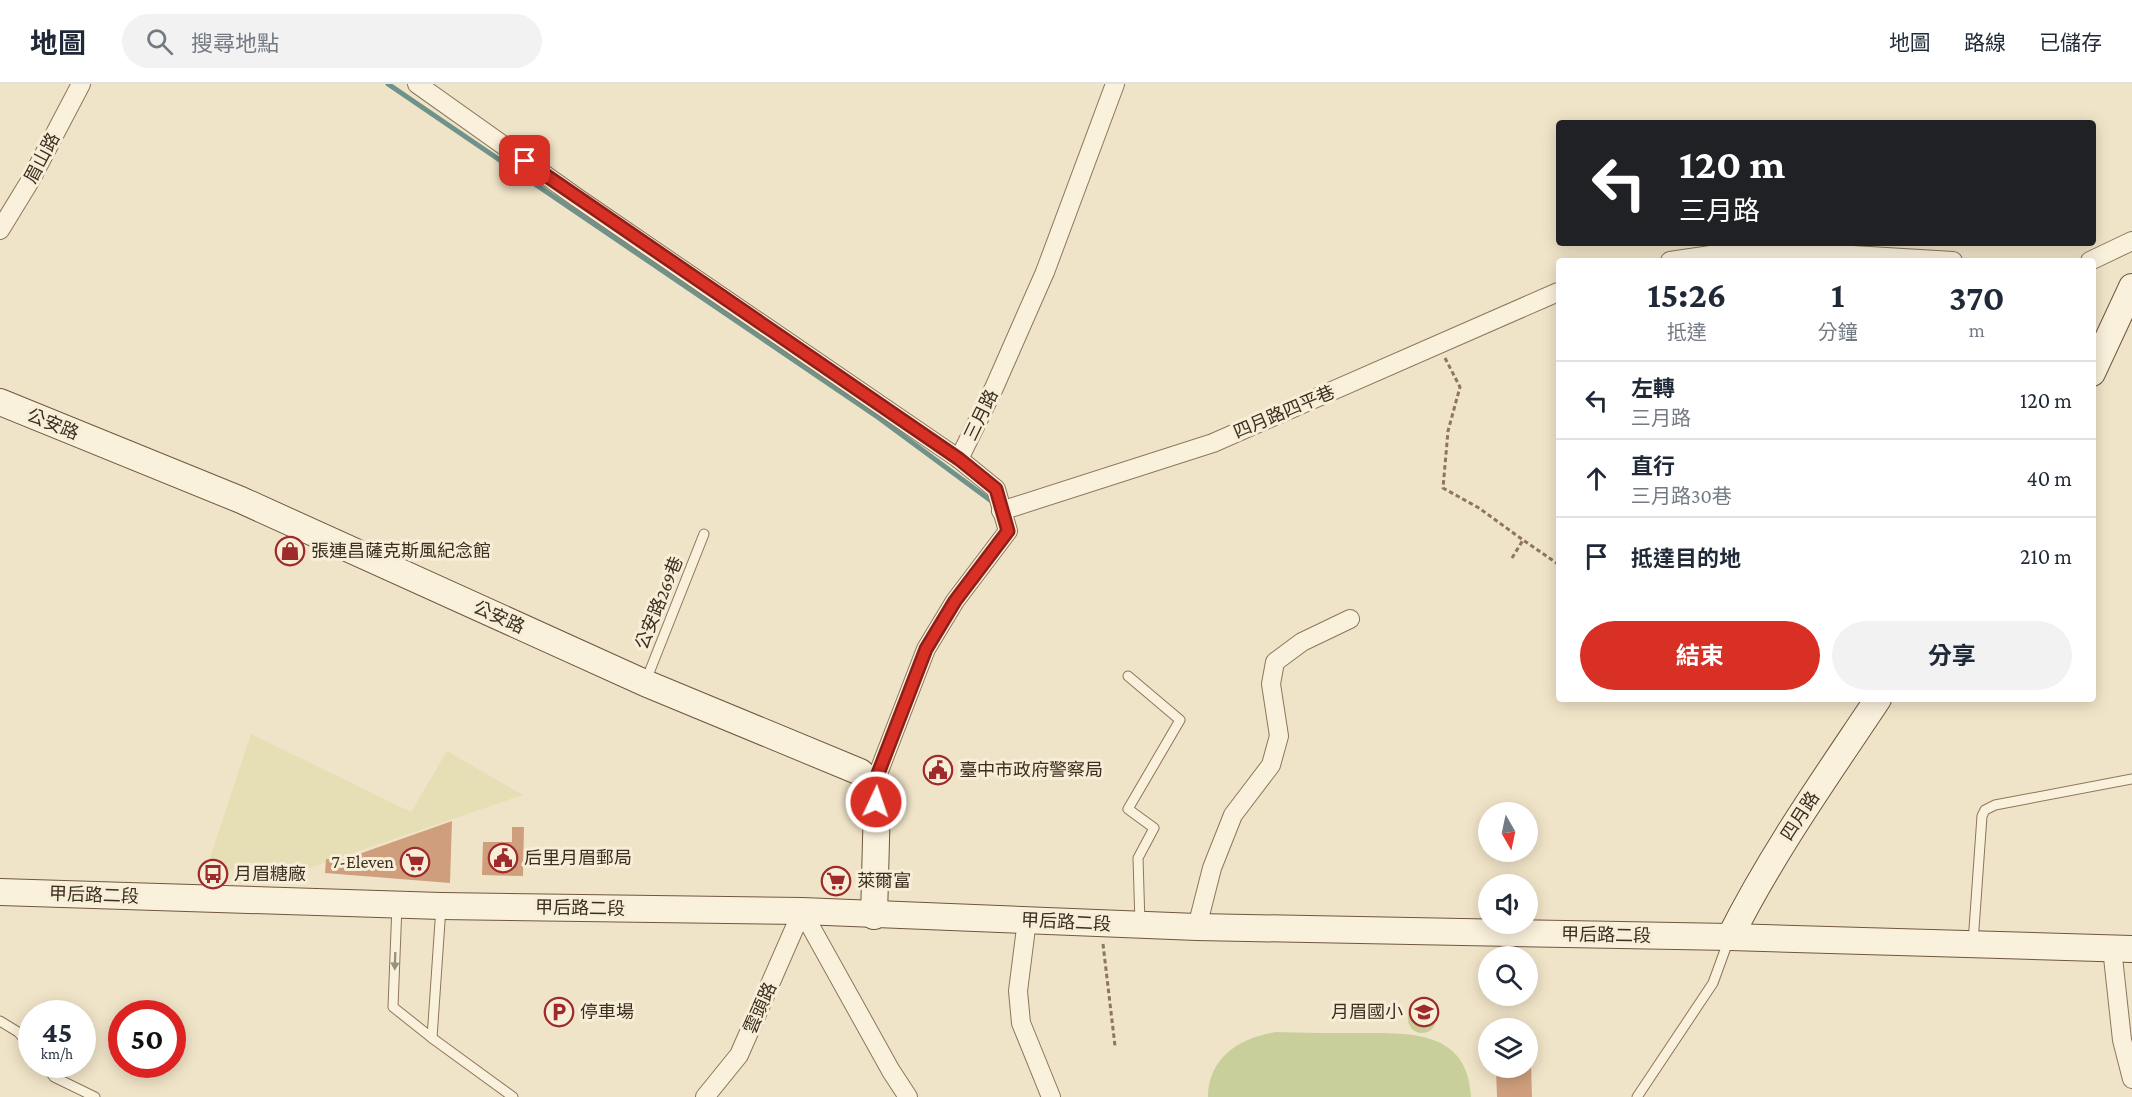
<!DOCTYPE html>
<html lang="zh-TW">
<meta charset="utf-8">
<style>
:root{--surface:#fff;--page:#f2f2f3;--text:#1f2937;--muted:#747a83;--line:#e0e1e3;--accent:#d93025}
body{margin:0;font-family:"Crimson Pro","Noto Sans TC",serif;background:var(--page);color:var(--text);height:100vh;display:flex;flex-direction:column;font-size:22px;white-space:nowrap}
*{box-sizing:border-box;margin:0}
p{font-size:20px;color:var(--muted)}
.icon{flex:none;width:33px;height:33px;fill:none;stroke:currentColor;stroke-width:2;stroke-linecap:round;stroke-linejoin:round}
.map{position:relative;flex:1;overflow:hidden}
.sheet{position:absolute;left:1556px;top:174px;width:540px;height:444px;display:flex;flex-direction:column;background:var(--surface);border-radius:6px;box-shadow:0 3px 15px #0003}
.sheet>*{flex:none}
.banner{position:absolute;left:1556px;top:36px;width:540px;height:126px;border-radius:6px;box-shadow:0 3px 15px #0003;background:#202124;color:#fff;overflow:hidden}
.needle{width:39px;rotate:171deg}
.controls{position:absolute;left:1478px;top:718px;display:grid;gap:12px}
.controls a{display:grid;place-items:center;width:60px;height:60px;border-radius:50%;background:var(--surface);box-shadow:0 3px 15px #0003;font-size:30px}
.speed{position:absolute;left:18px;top:916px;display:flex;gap:12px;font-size:30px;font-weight:700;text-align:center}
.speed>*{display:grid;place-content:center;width:78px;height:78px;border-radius:50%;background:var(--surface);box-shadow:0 3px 15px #0003;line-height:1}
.speed small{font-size:15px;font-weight:400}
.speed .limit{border:9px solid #d22;background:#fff;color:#111}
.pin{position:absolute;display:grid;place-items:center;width:51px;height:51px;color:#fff;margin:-26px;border-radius:12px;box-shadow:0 3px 9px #0006}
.me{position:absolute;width:66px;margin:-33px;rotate:3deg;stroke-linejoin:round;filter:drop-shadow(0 0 4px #0008)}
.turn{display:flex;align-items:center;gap:21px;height:126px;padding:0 24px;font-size:27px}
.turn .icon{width:78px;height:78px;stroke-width:2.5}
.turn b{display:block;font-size:42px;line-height:51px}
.eta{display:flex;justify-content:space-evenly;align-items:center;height:102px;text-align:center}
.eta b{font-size:36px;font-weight:700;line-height:42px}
.action{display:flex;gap:12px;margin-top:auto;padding:12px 24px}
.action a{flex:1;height:69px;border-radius:36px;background:var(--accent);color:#fff;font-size:24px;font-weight:700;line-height:69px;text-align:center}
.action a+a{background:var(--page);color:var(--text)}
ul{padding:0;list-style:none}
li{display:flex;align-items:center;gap:18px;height:78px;padding:0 24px;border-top:2px solid var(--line)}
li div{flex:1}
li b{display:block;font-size:22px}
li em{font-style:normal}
header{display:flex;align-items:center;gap:36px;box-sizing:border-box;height:84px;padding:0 30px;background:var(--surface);border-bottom:2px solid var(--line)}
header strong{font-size:28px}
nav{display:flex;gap:33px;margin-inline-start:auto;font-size:21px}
.search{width:420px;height:54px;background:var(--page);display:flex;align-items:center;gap:15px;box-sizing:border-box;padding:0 21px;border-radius:33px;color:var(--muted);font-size:22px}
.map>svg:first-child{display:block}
.farmland{fill:#e6deb5}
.green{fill:#c9cf9b}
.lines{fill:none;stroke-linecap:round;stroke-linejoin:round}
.stream{stroke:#6f938a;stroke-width:5}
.building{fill:#cf9f7d}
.lane-casing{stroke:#8d765c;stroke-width:11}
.street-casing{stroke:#8d765c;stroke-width:20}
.secondary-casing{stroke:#6f573f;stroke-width:28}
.path{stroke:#8d765c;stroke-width:3;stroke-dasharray:4.5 3;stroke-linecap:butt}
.lane{stroke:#faf1dc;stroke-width:9}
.street{stroke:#faf1dc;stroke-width:18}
.secondary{stroke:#faf1dc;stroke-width:26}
.oneway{fill:#9c907e}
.route-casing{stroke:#8d1f18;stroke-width:15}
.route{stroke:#d93025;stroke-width:10}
.labels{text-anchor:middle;stroke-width:6;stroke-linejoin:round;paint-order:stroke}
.street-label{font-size:18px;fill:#3d2e20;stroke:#f7eed8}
.poi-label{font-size:18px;fill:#3d2e20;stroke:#f7eed8;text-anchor:start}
</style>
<header>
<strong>地圖</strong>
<div class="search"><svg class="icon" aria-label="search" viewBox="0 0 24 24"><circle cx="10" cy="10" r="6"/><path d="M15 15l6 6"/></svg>搜尋地點</div>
<nav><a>地圖</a><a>路線</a><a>已儲存</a></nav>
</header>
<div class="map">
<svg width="2132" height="1013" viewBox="0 0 2132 1013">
<rect width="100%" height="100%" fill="#f0e4c8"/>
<polygon class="farmland" points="251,650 411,728 447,667 523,711 300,787 206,786"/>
<g class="green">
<circle cx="1422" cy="935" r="14"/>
<path d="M1276,948c28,1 56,1 84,1 50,0 108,-3 111,64h-263c0,-40 33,-60 68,-65z"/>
</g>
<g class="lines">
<polyline class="stream" points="388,0 879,334 990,416"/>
</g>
<g class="building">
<polygon points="452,737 450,799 325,789 326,775 342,776"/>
<polygon points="512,743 524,743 523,792 482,791 483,758 512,758"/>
<polygon points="1527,981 1531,981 1532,1013 1497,1013 1496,984 1527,984"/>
</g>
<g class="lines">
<g class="lane-casing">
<g id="lane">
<polyline points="1128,592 1180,636 1128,725 1154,744 1138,774 1140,840"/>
<polyline points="645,599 704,450"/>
<polyline points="397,821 393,923 432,954 441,823"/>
<polyline points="1973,859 1982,732 1985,726 1995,721 2132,695"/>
<polyline points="0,937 18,948 32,964"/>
<polyline points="432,954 513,1013"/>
<polyline points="45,981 54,993 95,1013"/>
<polyline points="1637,1013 1713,899 1729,855"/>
</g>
</g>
<g class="street-casing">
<g id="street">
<polyline points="417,0 579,115 959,375 996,405 1008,447 955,517 926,565 874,700"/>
<polyline points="0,146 30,97 81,0"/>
<polyline points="1670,177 1752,165 1953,177"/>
<polyline points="2090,177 2132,157"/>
<polyline points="959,375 994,304 1045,188 1115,0"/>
<polyline points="1001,427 1213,359 1558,208"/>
<polyline points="802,827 891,987 908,1013"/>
<polyline points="1027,836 1018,907 1021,939 1051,1013"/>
<polyline points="1197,843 1212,784 1233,731 1271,681 1279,652 1271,600 1275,578 1302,558 1350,535"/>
<polyline points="2112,864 2122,956 2132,995"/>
<polyline points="705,1013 739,971 802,827"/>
</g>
</g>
<g class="secondary-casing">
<g id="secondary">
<polyline points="2092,289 2132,203"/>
<polyline points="0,318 241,416 645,599 860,688 874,700 877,718 874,832"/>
<polyline points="0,808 441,822 802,827 1197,843 1730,853 2132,865"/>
<path d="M1730,853c42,-84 96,-160 148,-238"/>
</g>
</g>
<g class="path">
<polyline points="1445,274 1460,303 1448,347 1443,404 1479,424 1523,456"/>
<polyline points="1512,474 1523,456 1558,480"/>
<polyline points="1103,860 1115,962"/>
</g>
<use href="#lane" class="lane"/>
<use href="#street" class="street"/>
<use href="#secondary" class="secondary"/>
</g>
<defs><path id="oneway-solid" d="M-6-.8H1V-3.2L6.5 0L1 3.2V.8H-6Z" transform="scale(1.5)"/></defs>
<use class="oneway" href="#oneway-solid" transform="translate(395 877) rotate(92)"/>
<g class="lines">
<g class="route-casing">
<polyline id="route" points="525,77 959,375 996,405 1008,447 955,517 926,565 874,700 876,718"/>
</g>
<use href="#route" class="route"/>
</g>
<defs>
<g id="shop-ring" transform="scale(1.5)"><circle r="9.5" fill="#f7eed8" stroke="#9e2a2b" stroke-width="1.5"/><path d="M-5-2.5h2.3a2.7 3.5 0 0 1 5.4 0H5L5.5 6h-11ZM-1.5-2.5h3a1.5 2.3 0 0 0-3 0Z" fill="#9e2a2b"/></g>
<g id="civic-ring" transform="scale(1.5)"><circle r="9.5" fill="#f7eed8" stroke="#9e2a2b" stroke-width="1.5"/><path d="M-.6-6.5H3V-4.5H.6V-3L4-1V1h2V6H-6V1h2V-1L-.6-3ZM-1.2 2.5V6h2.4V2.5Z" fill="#9e2a2b"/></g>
<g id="supermarket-ring" transform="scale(1.5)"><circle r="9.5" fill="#f7eed8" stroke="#9e2a2b" stroke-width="1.5"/><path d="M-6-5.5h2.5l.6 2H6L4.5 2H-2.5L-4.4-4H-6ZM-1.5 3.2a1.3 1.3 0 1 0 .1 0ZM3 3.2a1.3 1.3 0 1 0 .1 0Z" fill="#9e2a2b"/></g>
<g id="bus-ring" transform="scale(1.5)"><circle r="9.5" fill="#f7eed8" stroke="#9e2a2b" stroke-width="1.5"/><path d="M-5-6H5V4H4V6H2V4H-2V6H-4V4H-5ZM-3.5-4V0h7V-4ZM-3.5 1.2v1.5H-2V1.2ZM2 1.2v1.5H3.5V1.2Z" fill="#9e2a2b"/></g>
<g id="parking-ring" transform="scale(1.5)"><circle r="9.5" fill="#f7eed8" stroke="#9e2a2b" stroke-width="1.5"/><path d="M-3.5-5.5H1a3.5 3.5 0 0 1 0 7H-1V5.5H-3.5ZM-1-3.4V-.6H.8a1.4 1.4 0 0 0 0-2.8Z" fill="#9e2a2b"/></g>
<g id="school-ring" transform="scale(1.5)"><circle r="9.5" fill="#f7eed8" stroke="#9e2a2b" stroke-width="1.5"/><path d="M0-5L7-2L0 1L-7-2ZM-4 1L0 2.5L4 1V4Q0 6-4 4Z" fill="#9e2a2b"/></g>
</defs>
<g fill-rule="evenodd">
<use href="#shop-ring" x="290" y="467"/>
<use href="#civic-ring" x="938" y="686"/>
<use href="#civic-ring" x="503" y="774"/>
<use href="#supermarket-ring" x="415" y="778"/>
<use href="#bus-ring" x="213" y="790"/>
<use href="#supermarket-ring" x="836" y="797"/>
<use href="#parking-ring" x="559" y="928"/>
<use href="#school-ring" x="1424" y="928"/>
</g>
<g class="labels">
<g class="street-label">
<text transform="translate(42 74) rotate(-62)" y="6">眉山路</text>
<text transform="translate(1284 328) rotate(-23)" y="6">四月路四平巷</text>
<text transform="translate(981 331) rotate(-64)" y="6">三月路</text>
<text transform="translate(53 340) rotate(22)" y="6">公安路</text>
<text transform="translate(659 519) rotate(-68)" y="6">公安路269巷</text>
<text transform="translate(499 533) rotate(24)" y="6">公安路</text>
<text transform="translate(1800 732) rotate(-57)" y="6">四月路</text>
<text transform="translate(94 811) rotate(2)" y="6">甲后路二段</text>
<text transform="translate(580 824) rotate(1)" y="6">甲后路二段</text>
<text transform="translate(1066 838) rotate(3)" y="6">甲后路二段</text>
<text transform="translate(1606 851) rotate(1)" y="6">甲后路二段</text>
<text transform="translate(760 924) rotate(-66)" y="6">雲頭路</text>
</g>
<g class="poi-label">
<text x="311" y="473">張連昌薩克斯風紀念館</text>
<text x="959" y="692">臺中市政府警察局</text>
<text x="524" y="780">后里月眉郵局</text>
<text x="394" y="784" text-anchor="end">7-Eleven</text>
<text x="234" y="796">月眉糖廠</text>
<text x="857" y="803">萊爾富</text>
<text x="580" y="934">停車場</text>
<text x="1403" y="934" text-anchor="end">月眉國小</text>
</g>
</g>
</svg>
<div class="controls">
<a><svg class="needle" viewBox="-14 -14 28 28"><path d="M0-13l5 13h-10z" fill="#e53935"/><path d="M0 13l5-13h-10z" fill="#747a83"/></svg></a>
<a><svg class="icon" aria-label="sound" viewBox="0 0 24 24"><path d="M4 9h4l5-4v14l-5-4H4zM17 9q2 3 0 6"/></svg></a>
<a><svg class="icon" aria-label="search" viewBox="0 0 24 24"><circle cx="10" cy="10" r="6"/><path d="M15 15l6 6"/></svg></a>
<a><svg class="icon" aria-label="layers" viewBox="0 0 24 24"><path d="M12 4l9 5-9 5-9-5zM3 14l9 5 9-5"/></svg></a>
</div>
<div class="speed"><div>45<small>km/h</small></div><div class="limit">50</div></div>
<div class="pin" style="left:525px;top:77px;background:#d93025"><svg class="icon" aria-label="arrive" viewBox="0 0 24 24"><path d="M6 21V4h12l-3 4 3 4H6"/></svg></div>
<svg class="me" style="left:876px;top:718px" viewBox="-20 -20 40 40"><circle r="17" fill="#d93025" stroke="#fff" stroke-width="3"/><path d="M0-11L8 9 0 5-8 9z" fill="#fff"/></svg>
<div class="banner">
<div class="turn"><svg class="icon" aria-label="left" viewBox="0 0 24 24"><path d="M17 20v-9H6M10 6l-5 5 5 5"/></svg><div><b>120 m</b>三月路</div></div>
</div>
<section class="sheet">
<div class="eta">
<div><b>15:26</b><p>抵達</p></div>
<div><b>1</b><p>分鐘</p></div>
<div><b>370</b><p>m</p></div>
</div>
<ul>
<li><svg class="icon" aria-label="left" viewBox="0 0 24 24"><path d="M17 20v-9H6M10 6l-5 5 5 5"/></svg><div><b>左轉</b><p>三月路</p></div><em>120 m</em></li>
<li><svg class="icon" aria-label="ahead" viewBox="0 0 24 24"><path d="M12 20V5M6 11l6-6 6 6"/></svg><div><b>直行</b><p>三月路30巷</p></div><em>40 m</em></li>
<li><svg class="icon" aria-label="arrive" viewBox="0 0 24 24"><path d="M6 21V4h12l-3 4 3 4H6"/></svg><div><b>抵達目的地</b></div><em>210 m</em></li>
</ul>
<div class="action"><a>結束</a><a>分享</a></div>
</section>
</div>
